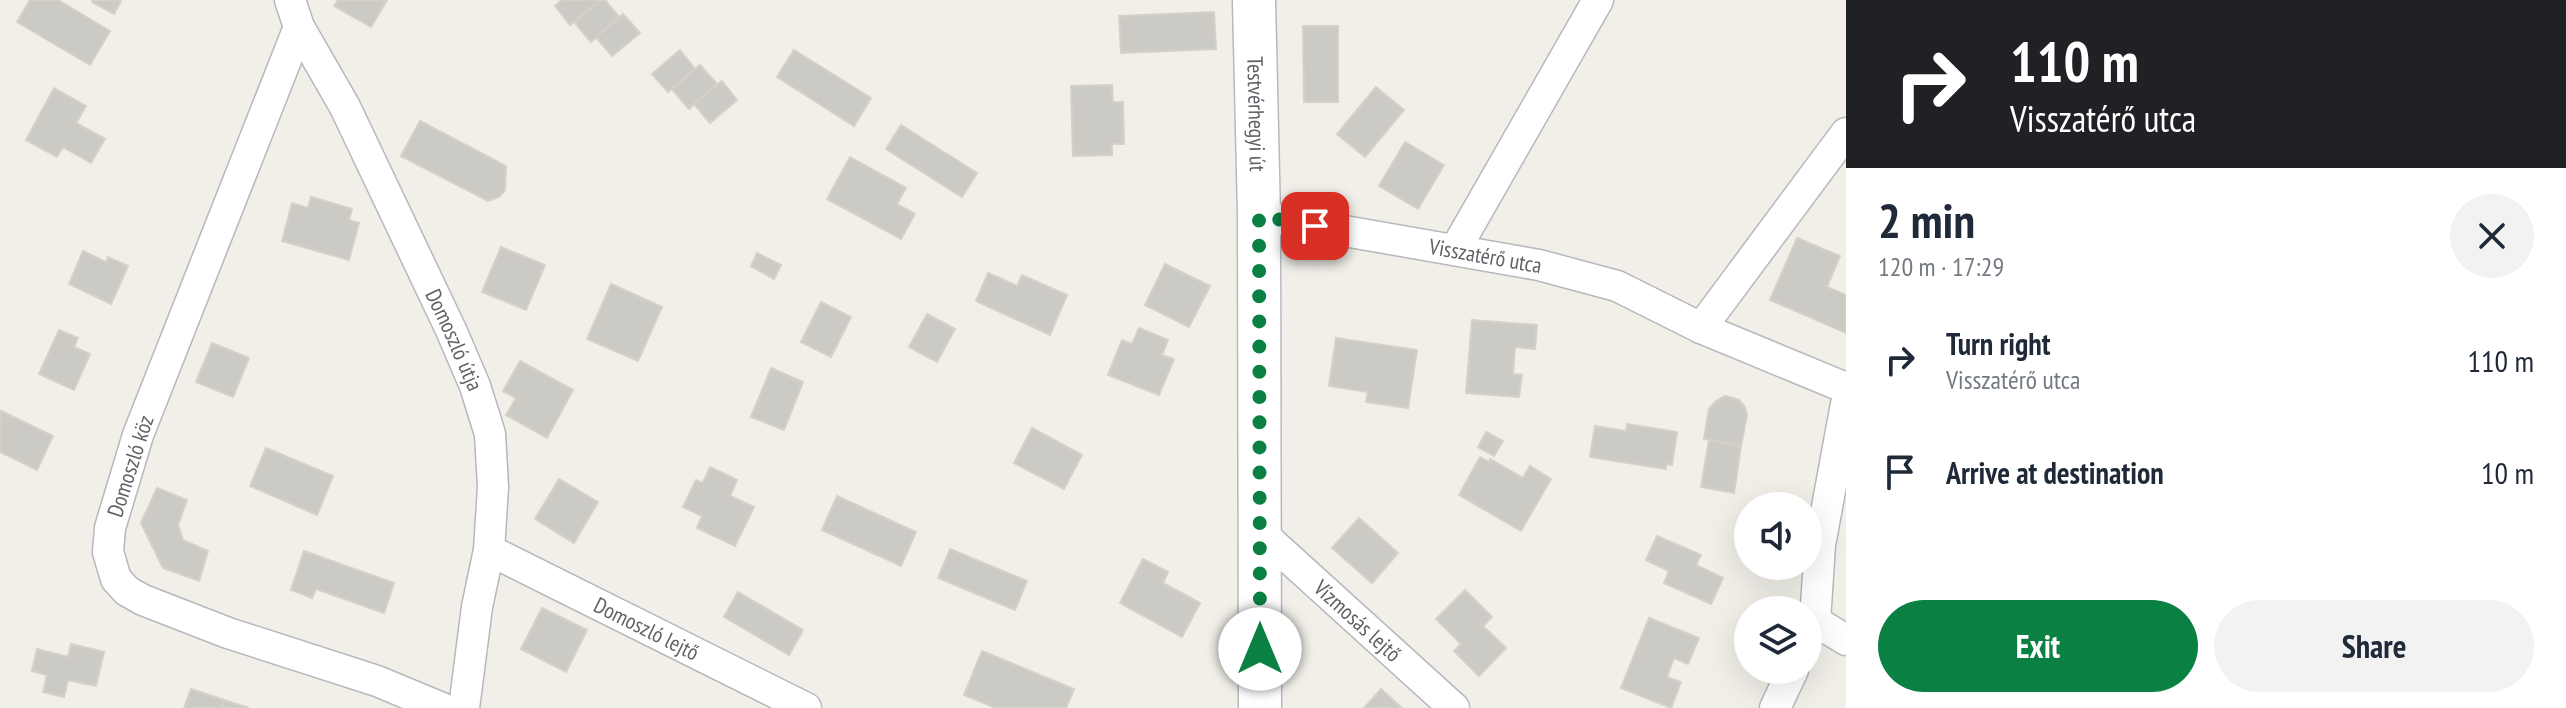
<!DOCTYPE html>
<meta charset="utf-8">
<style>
:root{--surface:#fff;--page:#f2f2f3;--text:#1f2937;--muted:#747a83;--accent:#0b8043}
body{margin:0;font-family:"PT Sans Narrow",sans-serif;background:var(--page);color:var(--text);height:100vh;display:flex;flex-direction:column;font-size:30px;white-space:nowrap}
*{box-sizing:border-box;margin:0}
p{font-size:26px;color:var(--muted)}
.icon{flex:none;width:44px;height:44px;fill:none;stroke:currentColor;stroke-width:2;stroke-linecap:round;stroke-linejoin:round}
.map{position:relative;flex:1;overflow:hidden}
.sheet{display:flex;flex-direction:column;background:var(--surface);width:720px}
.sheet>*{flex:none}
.guide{background:#202124;color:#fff;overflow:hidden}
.fabs{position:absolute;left:1734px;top:492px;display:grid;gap:16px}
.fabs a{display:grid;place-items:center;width:88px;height:88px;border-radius:50%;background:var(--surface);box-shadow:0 8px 32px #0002;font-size:40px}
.pin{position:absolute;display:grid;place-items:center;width:68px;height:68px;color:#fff;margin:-34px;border-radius:16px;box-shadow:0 4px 12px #0006}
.me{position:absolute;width:88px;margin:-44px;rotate:0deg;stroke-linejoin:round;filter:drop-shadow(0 0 6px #0008)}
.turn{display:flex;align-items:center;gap:28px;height:168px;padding:0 32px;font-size:36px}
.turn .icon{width:104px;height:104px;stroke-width:2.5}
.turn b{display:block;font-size:56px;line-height:68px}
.round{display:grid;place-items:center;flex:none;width:84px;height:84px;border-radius:42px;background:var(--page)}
.headline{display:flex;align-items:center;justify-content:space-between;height:136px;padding:0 32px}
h1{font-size:48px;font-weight:700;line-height:60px}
.cta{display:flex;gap:16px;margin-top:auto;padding:16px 32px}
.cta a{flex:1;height:92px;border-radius:48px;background:var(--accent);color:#fff;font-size:32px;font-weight:700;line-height:92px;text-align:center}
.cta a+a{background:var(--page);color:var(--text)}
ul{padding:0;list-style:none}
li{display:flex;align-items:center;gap:24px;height:112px;padding:0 32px}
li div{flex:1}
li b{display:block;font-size:30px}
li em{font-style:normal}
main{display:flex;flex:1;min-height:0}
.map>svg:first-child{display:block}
.building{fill:#cccac5;stroke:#d6d1c6;stroke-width:2}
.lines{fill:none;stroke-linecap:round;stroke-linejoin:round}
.street-casing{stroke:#b5b8bc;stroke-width:33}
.secondary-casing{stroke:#b6babf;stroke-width:45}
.street{stroke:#fff;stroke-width:30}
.secondary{stroke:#fff;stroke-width:42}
.route{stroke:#0b8043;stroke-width:14;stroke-dasharray:0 25.2}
.labels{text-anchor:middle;stroke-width:6;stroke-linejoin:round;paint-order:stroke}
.street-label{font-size:22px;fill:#5f6368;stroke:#fff}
</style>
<main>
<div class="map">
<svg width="1846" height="708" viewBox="0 0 1846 708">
<rect width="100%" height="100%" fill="#f1efe8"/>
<g class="building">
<polygon points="30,0 58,0 110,31 90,65 17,22"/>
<polygon points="93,0 120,0 121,1 114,14 92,2"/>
<polygon points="338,0 387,0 371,27 334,6"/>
<polygon points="562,0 596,0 598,2 570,25 555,6"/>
<polygon points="600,0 605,0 619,17 591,42 574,22"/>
<polygon points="1214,12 1216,49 1121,53 1119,16"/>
<polygon points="623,14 640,33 612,56 596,37"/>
<polygon points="1303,26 1338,26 1338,102 1304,102"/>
<polygon points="680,50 695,69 668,92 652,74"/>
<polygon points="794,50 871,98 854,126 777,77"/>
<polygon points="700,65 717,84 689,109 672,89"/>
<polygon points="722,81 737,100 710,123 694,104"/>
<polygon points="1112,85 1113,102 1123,102 1124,144 1112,144 1112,155 1073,156 1071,86"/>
<polygon points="1376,87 1404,110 1365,157 1337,134"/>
<polygon points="54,88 86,106 76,123 105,139 91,163 63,147 57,157 26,140"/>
<polygon points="420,121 506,166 505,190 499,197 488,201 401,156"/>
<polygon points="901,125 977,173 962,197 886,149"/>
<polygon points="1405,142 1444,165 1418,209 1379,186"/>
<polygon points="850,157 906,188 897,204 915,214 901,239 827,199"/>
<polygon points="311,197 352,209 349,220 359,223 349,260 282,241 292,203 308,208"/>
<polygon points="1797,238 1840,256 1827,287 1846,295 1846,333 1770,300"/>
<polygon points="501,247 545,265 526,310 482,292"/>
<polygon points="83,251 106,262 108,257 128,266 111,304 69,284"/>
<polygon points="757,253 781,265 774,279 751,266"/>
<polygon points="1165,264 1210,286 1189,327 1145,305"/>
<polygon points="988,273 1017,286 1022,275 1067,295 1050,335 976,301"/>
<polygon points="611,284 662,307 638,361 587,339"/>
<polygon points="821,302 851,317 831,357 801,342"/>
<polygon points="927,314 955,329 937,362 909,347"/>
<polygon points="1472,320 1537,325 1535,349 1515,347 1513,374 1522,375 1519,397 1466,393"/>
<polygon points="1139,328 1168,340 1162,355 1174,359 1159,395 1108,375 1122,340 1132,344"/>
<polygon points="59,330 78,338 74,347 90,354 74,390 39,374"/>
<polygon points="1336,338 1417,350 1408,408 1366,402 1368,392 1329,386"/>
<polygon points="212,343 249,358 233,397 196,382"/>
<polygon points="520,361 573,390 547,438 506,415 516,398 503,391"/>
<polygon points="771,368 803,382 784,430 751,417"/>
<polygon points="1725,396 1739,400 1745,407 1747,415 1741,446 1704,439 1709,409 1716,401"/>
<polygon points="1,411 53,436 37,470 0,452"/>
<polygon points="1627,424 1677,432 1672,465 1666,464 1666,469 1590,457 1595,426 1626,431"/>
<polygon points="1032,428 1082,455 1064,489 1014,463"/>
<polygon points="1486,432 1503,441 1494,456 1478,447"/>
<polygon points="1709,440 1741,446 1734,493 1701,487"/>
<polygon points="266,448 333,476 317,515 250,486"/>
<polygon points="1480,457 1489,462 1490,459 1523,478 1530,466 1551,479 1521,531 1459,495"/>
<polygon points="710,467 737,480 730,496 754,507 735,546 697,528 702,516 683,507 696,480 703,483"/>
<polygon points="559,479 598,502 574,543 535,519"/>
<polygon points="157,488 187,500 178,525 183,540 208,551 199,581 163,568 141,523"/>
<polygon points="837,496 916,532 901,566 822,530"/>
<polygon points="1359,518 1398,553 1372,583 1332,548"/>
<polygon points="1657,536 1701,555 1696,565 1723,578 1711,604 1664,583 1669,571 1646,560"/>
<polygon points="950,549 1027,581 1015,610 938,578"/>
<polygon points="304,551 394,583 384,613 316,589 312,598 291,590"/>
<polygon points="1143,559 1168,572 1163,583 1200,603 1182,637 1120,603"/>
<polygon points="1465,590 1492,617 1483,626 1506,648 1479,676 1454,651 1461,644 1436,619"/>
<polygon points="738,592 803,630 789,655 724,617"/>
<polygon points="542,608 587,630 566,672 521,649"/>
<polygon points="1649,618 1699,638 1688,664 1674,658 1667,677 1681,682 1671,708 1621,688"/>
<polygon points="71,644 104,652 96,686 68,680 64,697 43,692 47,675 32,671 37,649 68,657"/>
<polygon points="982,651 1074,689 1066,708 996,708 964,695"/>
<polygon points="191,689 224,700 222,708 184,708"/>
<polygon points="1381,689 1402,708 1364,708"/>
<polygon points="224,700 249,708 222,708"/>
</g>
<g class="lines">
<g class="street-casing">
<g id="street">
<path id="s1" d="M290,0l9,27 46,80 106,223 24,56 15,48 3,53 -4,63 -12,57 -13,101"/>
<polyline points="299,27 138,435 110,528 108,552 116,579 127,591 143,600 228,633 377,681 442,708"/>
<path id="s2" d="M1259,216l280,49 78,21 84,42 145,60"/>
<polyline points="1455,250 1598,0"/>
<polyline points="1701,328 1846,133"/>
<path id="s3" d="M1260,532l194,176"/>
<path id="s4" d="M489,550l317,158"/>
<polyline points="1815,621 1846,640"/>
<polyline points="1808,637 1815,621 1820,545 1846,404"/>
<polyline points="1775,708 1793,670"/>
</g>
</g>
<g class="secondary-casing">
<g id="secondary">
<path id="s5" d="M1254,0l5,216 1,492"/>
</g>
</g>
<use href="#street" class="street"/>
<use href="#secondary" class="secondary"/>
</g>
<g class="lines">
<polyline class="route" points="1260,649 1259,216 1315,226"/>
</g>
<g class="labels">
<g class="street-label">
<text dy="8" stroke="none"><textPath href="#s5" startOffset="114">Testvérhegyi út</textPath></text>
<text dy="8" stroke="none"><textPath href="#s2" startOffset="230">Visszatérő utca</textPath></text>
<text dy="8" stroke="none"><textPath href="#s1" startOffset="378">Domoszló útja</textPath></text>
<text transform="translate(130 466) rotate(-72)" y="8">Domoszló köz</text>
<text dy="8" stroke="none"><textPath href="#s3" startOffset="132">Vízmosás lejtő</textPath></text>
<text dy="8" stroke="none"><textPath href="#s4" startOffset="176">Domoszló lejtő</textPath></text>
</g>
</g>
</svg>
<div class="fabs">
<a><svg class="icon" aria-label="sound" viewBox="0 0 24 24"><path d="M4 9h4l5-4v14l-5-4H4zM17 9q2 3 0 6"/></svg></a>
<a><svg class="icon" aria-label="layers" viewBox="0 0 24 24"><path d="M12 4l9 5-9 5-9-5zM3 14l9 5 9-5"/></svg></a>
</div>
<div class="pin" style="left:1315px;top:226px;background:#d93025"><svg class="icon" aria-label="arrive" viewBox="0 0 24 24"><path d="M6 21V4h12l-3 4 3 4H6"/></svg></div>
<svg class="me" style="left:1260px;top:649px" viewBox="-20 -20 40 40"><circle r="19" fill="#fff"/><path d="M0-13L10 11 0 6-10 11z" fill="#0b8043"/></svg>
</div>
<section class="sheet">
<div class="guide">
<div class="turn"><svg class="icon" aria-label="right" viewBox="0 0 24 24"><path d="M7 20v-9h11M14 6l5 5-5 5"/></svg><div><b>110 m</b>Visszatérő utca</div></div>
</div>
<div class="headline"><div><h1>2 min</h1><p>120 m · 17:29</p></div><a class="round"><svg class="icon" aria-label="close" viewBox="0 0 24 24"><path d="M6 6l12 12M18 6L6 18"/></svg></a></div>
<ul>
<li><svg class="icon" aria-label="right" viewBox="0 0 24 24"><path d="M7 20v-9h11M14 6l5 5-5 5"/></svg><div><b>Turn right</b><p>Visszatérő utca</p></div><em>110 m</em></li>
<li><svg class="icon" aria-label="arrive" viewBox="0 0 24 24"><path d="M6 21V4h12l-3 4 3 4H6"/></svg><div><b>Arrive at destination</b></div><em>10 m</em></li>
</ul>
<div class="cta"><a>Exit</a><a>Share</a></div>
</section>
</main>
